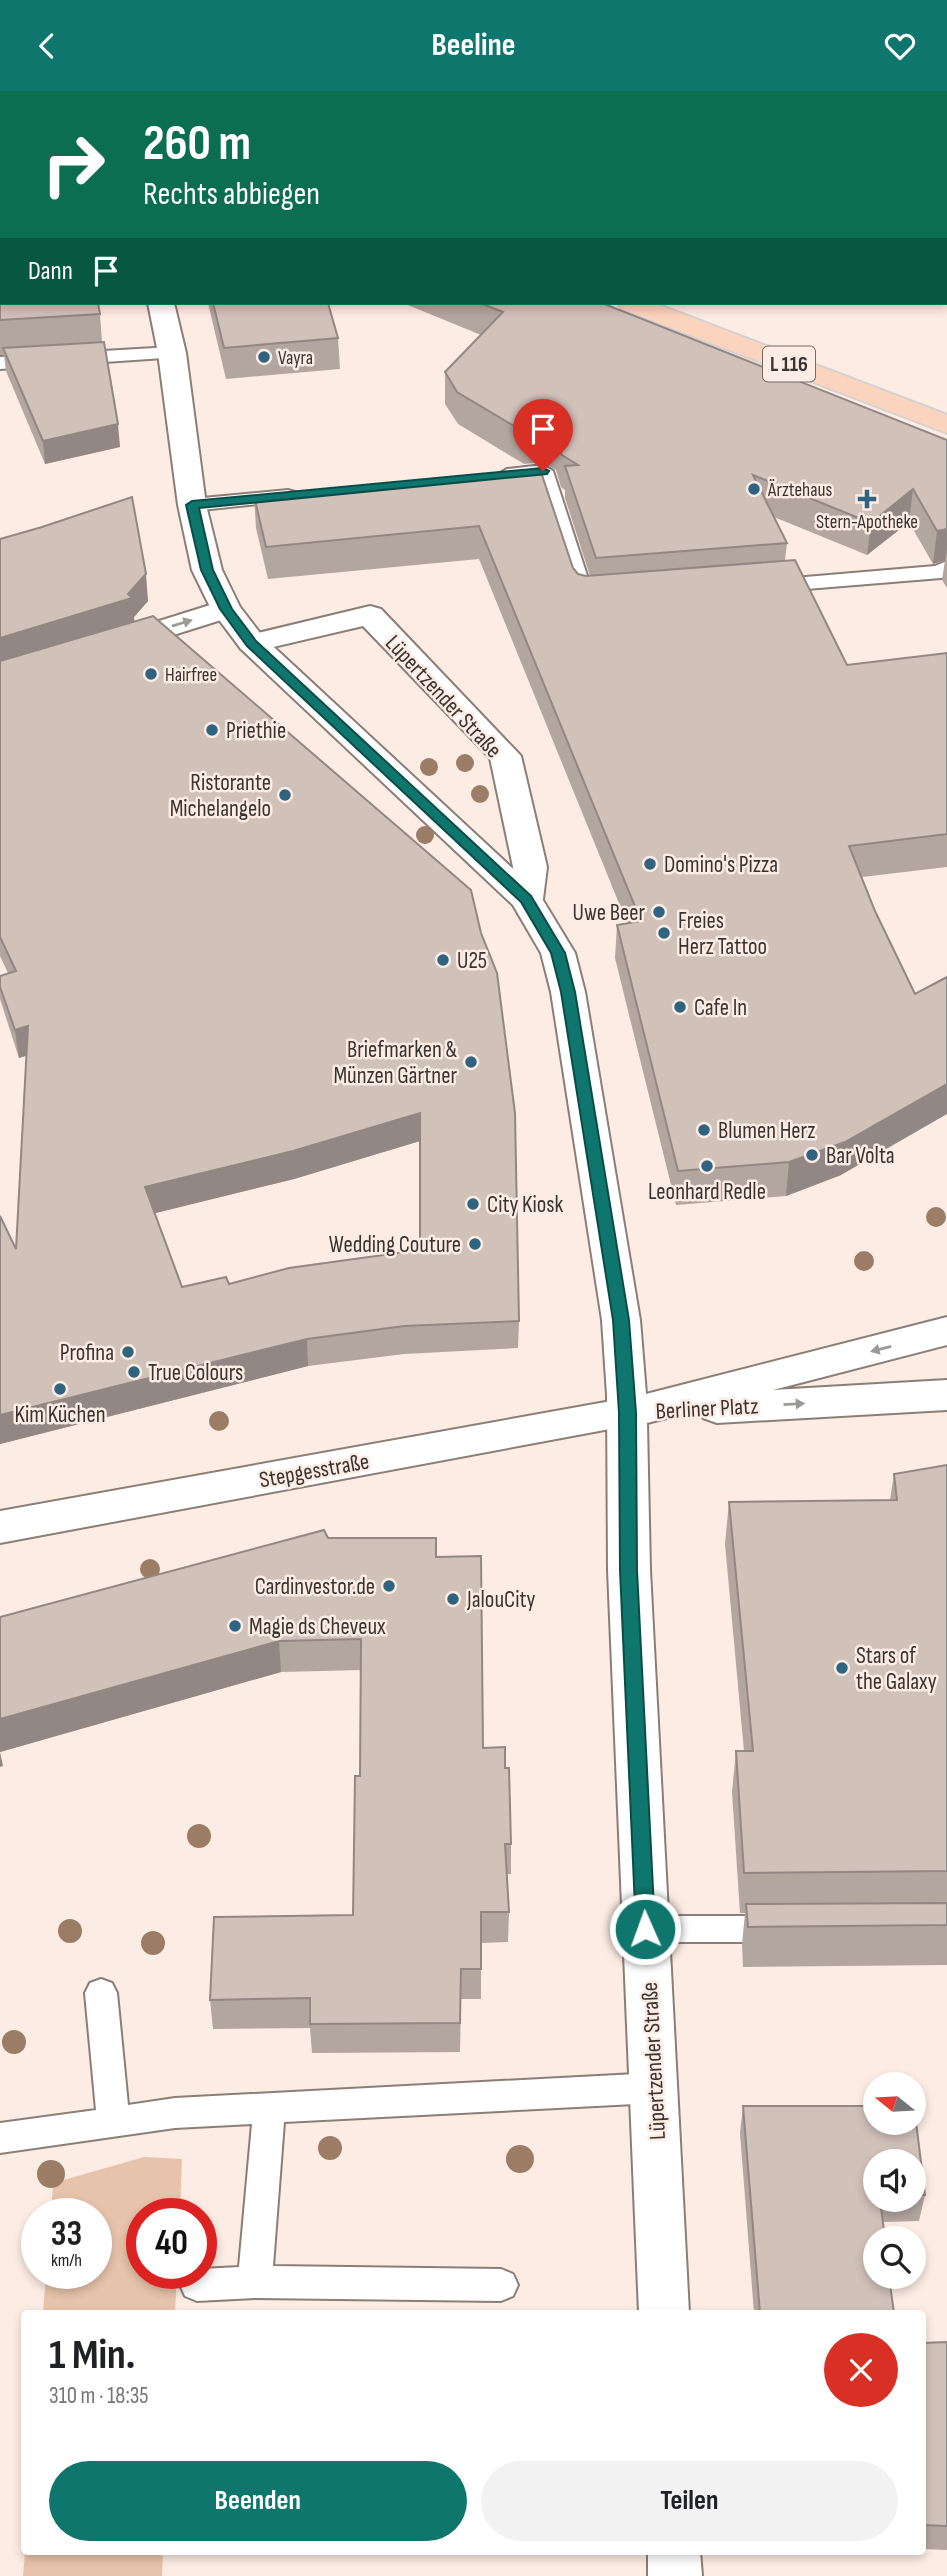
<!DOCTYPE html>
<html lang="de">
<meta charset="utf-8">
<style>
:root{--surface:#fff;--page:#f2f2f2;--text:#202124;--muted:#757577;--accent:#0f766e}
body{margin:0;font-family:"Sofia Sans Condensed",sans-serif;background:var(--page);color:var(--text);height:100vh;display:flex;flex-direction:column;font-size:26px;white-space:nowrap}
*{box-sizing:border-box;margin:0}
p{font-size:23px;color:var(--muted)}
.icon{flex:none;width:38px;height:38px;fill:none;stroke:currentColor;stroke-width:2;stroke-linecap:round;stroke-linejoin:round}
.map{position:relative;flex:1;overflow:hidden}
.side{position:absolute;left:21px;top:2219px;width:905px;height:245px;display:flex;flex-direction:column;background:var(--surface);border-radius:7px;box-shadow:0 4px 10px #0003}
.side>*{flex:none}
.guide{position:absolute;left:0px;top:0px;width:948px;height:214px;box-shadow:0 4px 10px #0003;background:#0b6e4f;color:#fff;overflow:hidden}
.needle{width:46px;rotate:288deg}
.tools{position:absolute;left:863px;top:1981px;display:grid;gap:14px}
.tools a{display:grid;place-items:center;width:63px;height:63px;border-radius:50%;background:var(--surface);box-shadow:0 4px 10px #0003;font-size:35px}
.speed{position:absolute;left:21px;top:2107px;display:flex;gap:14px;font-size:35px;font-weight:700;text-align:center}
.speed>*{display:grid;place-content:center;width:91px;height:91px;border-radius:50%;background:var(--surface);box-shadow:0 4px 10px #0003;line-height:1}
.speed small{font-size:18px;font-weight:400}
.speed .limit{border:10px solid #d22;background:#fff;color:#111}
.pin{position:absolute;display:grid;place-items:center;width:60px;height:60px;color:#fff;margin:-72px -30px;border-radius:50% 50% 50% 0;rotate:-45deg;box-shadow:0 0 7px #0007}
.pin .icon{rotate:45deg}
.me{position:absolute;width:77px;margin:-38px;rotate:358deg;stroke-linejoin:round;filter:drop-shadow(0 0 5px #0008)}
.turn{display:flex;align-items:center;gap:24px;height:147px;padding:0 28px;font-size:32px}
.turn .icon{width:91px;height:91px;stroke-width:2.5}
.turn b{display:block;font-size:49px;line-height:60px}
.then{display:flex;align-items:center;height:66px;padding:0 28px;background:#0003;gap:14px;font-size:26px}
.round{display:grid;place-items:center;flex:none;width:74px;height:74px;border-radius:37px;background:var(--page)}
.head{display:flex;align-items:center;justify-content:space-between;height:119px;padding:0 28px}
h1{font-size:42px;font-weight:700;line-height:52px}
.action{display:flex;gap:14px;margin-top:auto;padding:14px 28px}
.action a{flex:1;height:80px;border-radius:42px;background:var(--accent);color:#fff;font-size:28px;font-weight:700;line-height:80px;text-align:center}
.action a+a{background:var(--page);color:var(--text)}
header{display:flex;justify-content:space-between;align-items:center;height:91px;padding:0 28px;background:var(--accent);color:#fff;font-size:32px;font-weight:700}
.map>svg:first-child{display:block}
.green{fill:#e8c3ab}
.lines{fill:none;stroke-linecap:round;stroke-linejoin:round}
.service-casing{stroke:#8b7e76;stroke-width:4}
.minor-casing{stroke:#8b7e76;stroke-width:4}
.tertiary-casing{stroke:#8b7e76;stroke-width:4}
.primary-casing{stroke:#d4d2d1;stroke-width:4}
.service{fill:#fff;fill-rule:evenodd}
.minor{fill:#fff;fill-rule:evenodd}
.tertiary{fill:#fff;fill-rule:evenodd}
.primary{fill:#fad4bd;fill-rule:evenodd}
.rail-casing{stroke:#948a83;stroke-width:5}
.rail{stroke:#fcece3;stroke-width:3.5;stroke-dasharray:11;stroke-linecap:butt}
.tree{fill:#9b7d66}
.wall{fill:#b3a69f;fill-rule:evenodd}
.shaded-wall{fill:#928782}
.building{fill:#d0c1b9;stroke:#928782;stroke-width:2;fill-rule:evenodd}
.oneway{fill:#9c9a98}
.route{fill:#0f766e;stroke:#0a4d48;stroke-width:2}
.poi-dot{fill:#2e647f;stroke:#fcece3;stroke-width:2.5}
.labels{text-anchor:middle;stroke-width:5;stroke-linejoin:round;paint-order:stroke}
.far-poi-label{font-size:19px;fill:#3a3430;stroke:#fcece3;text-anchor:start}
.shield{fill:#fcece3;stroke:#746b66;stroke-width:2}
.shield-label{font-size:21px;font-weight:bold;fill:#3a3430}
.street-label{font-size:23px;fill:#3a3430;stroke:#fcece3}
.poi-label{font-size:23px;fill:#3a3430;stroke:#fcece3;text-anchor:start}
</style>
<header><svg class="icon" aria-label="back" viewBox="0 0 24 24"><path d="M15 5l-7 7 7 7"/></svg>Beeline<svg class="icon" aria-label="heart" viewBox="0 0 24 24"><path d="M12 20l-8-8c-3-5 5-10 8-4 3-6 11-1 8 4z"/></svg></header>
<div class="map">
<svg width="947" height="2485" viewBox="0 0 947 2485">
<rect width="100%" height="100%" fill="#fcece3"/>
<g class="green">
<polygon points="144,2066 182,2068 180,2123 142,2123 142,2182 177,2182 175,2222 43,2222 46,2182 96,2182 96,2123 51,2123 53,2092"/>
<polygon points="25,2461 163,2461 162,2485 23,2485"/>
</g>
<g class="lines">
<g class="service-casing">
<g id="service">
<polygon points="172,256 181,262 179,266 0,278 0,266"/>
<polygon points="543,374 553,380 593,503 599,508 596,512 585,515 578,513 575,509 535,387 507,390 497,384 507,378"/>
<polygon points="288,399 295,401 298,405 295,409 192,420 182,414 192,408"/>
<polygon points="947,470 947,486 941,487 770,501 763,499 760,495 763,491 770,489 935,475"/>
<polygon points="645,1825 780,1825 791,1829 796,1838 791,1847 780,1851 645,1851 634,1847 629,1838 634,1829"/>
<polygon points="101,1888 112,1892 117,1902 128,2014 175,2007 655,1982 666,1987 671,1997 666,2007 655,2012 284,2031 273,2175 501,2178 513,2183 518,2194 513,2205 501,2210 255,2207 197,2210 185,2205 180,2194 185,2183 201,2182 201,2178 239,2176 252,2033 175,2037 0,2062 0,2032 96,2019 85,1902 90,1892"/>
</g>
</g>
<g class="minor-casing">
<g id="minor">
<polygon points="516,0 544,0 545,2 517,2"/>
<polygon points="226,509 237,512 241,518 237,524 116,562 105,559 101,553 105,547"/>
<polygon points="370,515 381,518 521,665 547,776 543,808 538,815 526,819 514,815 509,808 513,776 490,667 363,535 252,561 241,558 237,552 241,546"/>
<polygon points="628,1307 642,1312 648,1322 642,1332 0,1452 0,1420"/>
</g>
</g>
<g class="tertiary-casing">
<g id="tertiary">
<polygon points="133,0 162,0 163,2 134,2"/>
<polygon points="148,212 174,212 186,262 206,414 222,479 240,516 263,546 538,801 575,862 585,901 640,1229 646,1303 947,1226 947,1254 773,1299 947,1289 947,1319 717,1332 703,1327 698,1319 647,1332 650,1479 689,2222 639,2222 608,1479 607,1304 602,1229 551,901 541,862 513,814 241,558 211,518 192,479 178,414 158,262"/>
<polygon points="648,2460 700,2460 702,2485 648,2485"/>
</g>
</g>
<g class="primary-casing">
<g id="primary">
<polygon points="37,0 67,0 68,2 38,2"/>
<polygon points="618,212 654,212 947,324 947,342 622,218"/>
</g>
</g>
<use href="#service" class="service"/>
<use href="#minor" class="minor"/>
<use href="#tertiary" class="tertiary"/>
<use href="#primary" class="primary"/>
<g class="rail-casing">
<g id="rail">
<polyline points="310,0 317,2"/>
<polyline points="331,0 336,2"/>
<polyline points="367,0 372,2"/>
<polyline points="409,0 414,2"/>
</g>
</g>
<use href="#rail" class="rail"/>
</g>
<g class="tree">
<circle cx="465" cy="672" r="9"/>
<circle cx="429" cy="676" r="9"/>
<circle cx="480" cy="703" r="9"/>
<circle cx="425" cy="744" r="9"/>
<circle cx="936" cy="1126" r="10"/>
<circle cx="864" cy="1170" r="10"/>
<circle cx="219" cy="1330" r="10"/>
<circle cx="150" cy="1478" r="10"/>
<circle cx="199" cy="1745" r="12"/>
<circle cx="70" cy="1840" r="12"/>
<circle cx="153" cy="1852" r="12"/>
<circle cx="14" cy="1951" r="12"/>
<circle cx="330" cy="2057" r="12"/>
<circle cx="520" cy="2068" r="14"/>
<circle cx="51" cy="2083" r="14"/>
</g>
<g class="wall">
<polygon points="0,0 100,223 102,251 120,356 45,373 6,280 4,264 0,264"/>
<polygon points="590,0 681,0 649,2 595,2"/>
<polygon points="836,0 947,0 947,99 947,2 837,2"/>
<polygon points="208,212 328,212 338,247 340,278 226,288"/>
<polygon points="403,212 602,212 947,349 947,497 942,489 945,469 933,473 909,431 867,464 774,426 787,452 785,469 847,574 947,562 947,776 862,786 841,1084 786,1105 676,1114 615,867 617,834 627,832 479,468 268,488 256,437 254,405 540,378 573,477 578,483 586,485 590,485 565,407 565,399 561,396 556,379 543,371 524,373 458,333 445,313 445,281 481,244"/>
<path d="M0,448l148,62 -14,16v4l385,700 -1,27 -114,6 -96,12 -308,78v-228l16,33 10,-194 -7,3 -19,-59v-23l8,-3 -8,-17zM420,1050v109l-191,34 -47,3 -27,-74 139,-34z"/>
<polygon points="947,1374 947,1874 743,1876 742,1853 745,1822 740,1822 732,1701 736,1660 744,1660 725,1453 729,1411 890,1409 894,1383"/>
<polygon points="328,1447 437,1466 483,1657 505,1677 511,1753 511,1783 507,1783 509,1821 508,1851 481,1852 481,1908 461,1908 460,1961 312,1962 310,1937 213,1938 210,1909 353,1824 360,1685 361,1579 281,1581 0,1661"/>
<path d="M914,2014l11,90 -6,26 -36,1 2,16h-10v39h14l5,36h-140l-14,-180 3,-27h132v17h39zM875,2070h39v39h-39z"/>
<polygon points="947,2251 947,2459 922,2458 922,2252"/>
</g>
<g class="shaded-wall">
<polygon points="118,333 120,356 45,373 43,350"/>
<polygon points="913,398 909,431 867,464 871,432"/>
<polygon points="947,438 947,457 945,469 933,473 937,440"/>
<polygon points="146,483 148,510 134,526 135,534 0,575 0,547 128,503"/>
<polygon points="28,935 32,963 19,967 15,939"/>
<polygon points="947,993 947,1023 841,1084 786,1105 789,1071"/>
<polygon points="420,1022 420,1050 294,1088 148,1124 145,1096"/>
<polygon points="307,1248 308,1275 0,1353 0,1324"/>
<polygon points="279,1550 281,1581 0,1661 0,1628"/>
<polygon points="0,1661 3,1675 0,1676"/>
</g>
<g class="building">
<polygon points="0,0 18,0 19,2 2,2 2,212 98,212 100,223 0,229"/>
<polygon points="862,0 947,0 947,56 947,2 864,2"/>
<polygon points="213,212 328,212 338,247 224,257"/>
<polygon points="480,212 602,212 947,349 947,438 937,440 913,398 871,432 753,384 787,452 596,467 565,375 578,374 562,364 556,347 543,339 524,341 457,301 445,281 503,221"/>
<polygon points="104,251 118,333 43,350 3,257"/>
<polygon points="540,378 573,477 578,483 586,485 795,469 847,574 947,562 947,743 849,755 875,820 915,903 947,886 947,993 845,1051 789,1071 678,1080 617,834 641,830 479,435 266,456 254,405"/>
<polygon points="132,406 146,483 128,503 132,507 0,547 0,448 42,436"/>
<path d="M153,525l318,274 10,43 16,40 18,140 4,208 -115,5 -97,13 -307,76v-199l16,33 12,-223 -13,4 -15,-43v-11l16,-5 -16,-34v-276zM420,1022v137l-131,18 -60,16 -3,-7 -44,10 -37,-100 148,-36z"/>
<polygon points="947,1374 947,1780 744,1782 736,1660 753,1660 729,1411 897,1409 894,1383"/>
<polygon points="324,1439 328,1447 436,1447 436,1466 481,1465 483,1657 505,1656 505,1677 509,1677 511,1753 505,1753 509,1821 481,1821 481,1878 461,1878 460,1932 310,1933 310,1907 210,1909 214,1826 353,1824 355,1685 360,1685 361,1548 279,1550 0,1628 0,1526"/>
<polygon points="947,1812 947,1834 748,1836 746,1813"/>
<polygon points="914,2014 925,2104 914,2104 914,2070 875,2070 875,2109 880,2109 885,2147 875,2147 875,2186 889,2186 894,2222 760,2222 743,2015 875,2015 875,2032 914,2032"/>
<polygon points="947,2251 947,2435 922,2434 922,2252"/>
</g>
<defs><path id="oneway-solid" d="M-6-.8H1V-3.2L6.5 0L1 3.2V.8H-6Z" transform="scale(1.75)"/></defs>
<g class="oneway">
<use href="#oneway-solid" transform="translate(182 532) rotate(-17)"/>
<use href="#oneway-solid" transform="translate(881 1258) rotate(166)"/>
<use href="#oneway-solid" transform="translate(794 1313) rotate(-3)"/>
</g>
<polygon class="route" points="543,377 549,380 547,383 199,417 213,479 232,518 256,550 531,805 565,862 575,901 629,1229 636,1322 637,1479 655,1838 652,1843 645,1846 639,1843 636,1838 620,1479 619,1322 613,1229 561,901 551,862 521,811 247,555 220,518 201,479 186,414 192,410"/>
<g class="poi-dot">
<circle cx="264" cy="266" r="7"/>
<circle cx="754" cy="398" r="7"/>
<path d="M863.5 397.5h7v7h7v7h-7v7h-7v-7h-7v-7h7z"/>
<circle cx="151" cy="583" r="7"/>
<circle cx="212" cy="639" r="7"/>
<circle cx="285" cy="704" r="7"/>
<circle cx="650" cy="773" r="7"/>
<circle cx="659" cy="821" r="7"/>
<circle cx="664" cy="842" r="7"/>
<circle cx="443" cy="869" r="7"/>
<circle cx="680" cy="916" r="7"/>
<circle cx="471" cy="971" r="7"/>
<circle cx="704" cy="1039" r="7"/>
<circle cx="812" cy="1064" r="7"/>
<circle cx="707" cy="1075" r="7"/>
<circle cx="473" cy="1113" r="7"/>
<circle cx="475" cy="1153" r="7"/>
<circle cx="128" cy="1261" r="7"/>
<circle cx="134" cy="1281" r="7"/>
<circle cx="60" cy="1298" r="7"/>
<circle cx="389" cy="1495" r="7"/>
<circle cx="453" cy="1508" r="7"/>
<circle cx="235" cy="1535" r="7"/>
<circle cx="842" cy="1577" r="7"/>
</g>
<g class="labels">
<g class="far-poi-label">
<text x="278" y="273">Vayra</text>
<text x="768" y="405">Ärztehaus</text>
<text x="867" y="437" text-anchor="middle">Stern-Apotheke</text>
<text x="165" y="590">Hairfree</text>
</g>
<rect class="shield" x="763" y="255.5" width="52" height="35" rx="5"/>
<g class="shield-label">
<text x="789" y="280">L 116</text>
</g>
<g class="street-label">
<text transform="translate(444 605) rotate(47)" y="8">Lüpertzender Straße</text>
<text transform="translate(707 1317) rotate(-3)" y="8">Berliner Platz</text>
<text transform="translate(314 1379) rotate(-10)" y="8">Stepgesstraße</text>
<text transform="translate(653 1970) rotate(-93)" y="8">Lüpertzender Straße</text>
</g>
<g class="poi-label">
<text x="226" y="647">Priethie</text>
<text x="271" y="699" text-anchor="end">Ristorante<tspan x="271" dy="26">Michelangelo</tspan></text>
<text x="664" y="781">Domino's Pizza</text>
<text x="645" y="829" text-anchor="end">Uwe Beer</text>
<text x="678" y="837">Freies<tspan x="678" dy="26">Herz Tattoo</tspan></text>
<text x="457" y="877">U25</text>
<text x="694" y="924">Cafe In</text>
<text x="457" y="966" text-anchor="end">Briefmarken &amp;<tspan x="457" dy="26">Münzen Gärtner</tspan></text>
<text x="718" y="1047">Blumen Herz</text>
<text x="826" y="1072">Bar Volta</text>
<text x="707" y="1108" text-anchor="middle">Leonhard Redle</text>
<text x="487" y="1121">City Kiosk</text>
<text x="461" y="1161" text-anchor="end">Wedding Couture</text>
<text x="114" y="1269" text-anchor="end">Profina</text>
<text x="148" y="1289">True Colours</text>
<text x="60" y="1331" text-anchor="middle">Kim Küchen</text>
<text x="375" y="1503" text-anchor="end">Cardinvestor.de</text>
<text x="467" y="1516">JalouCity</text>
<text x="249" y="1543">Magie ds Cheveux</text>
<text x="856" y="1572">Stars of<tspan x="856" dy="26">the Galaxy</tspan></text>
</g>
</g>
</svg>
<div class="tools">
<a><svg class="needle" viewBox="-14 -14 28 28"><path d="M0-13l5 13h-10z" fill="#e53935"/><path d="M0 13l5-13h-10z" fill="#757577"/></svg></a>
<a><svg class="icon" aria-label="sound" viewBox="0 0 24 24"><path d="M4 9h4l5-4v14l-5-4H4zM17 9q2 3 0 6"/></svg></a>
<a><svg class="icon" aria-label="search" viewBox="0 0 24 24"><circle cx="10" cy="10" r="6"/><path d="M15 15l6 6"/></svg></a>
</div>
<div class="speed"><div>33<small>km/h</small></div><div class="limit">40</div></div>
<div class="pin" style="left:543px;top:380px;background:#d93025"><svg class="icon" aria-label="arrive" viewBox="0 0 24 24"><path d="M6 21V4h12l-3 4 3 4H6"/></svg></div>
<svg class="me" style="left:645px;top:1838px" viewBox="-20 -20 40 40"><circle r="17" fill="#0f766e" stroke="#fff" stroke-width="3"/><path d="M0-11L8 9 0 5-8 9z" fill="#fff"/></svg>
<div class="guide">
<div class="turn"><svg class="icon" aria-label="right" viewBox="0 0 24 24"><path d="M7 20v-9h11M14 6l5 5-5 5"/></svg><div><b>260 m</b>Rechts abbiegen</div></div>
<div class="then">Dann<svg class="icon" aria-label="arrive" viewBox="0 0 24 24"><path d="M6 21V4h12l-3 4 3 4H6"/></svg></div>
</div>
<section class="side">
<div class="head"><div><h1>1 Min.</h1><p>310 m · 18:35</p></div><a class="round" style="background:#d93025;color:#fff"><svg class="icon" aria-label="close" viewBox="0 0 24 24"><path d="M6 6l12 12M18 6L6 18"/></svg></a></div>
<div class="action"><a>Beenden</a><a>Teilen</a></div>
</section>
</div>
